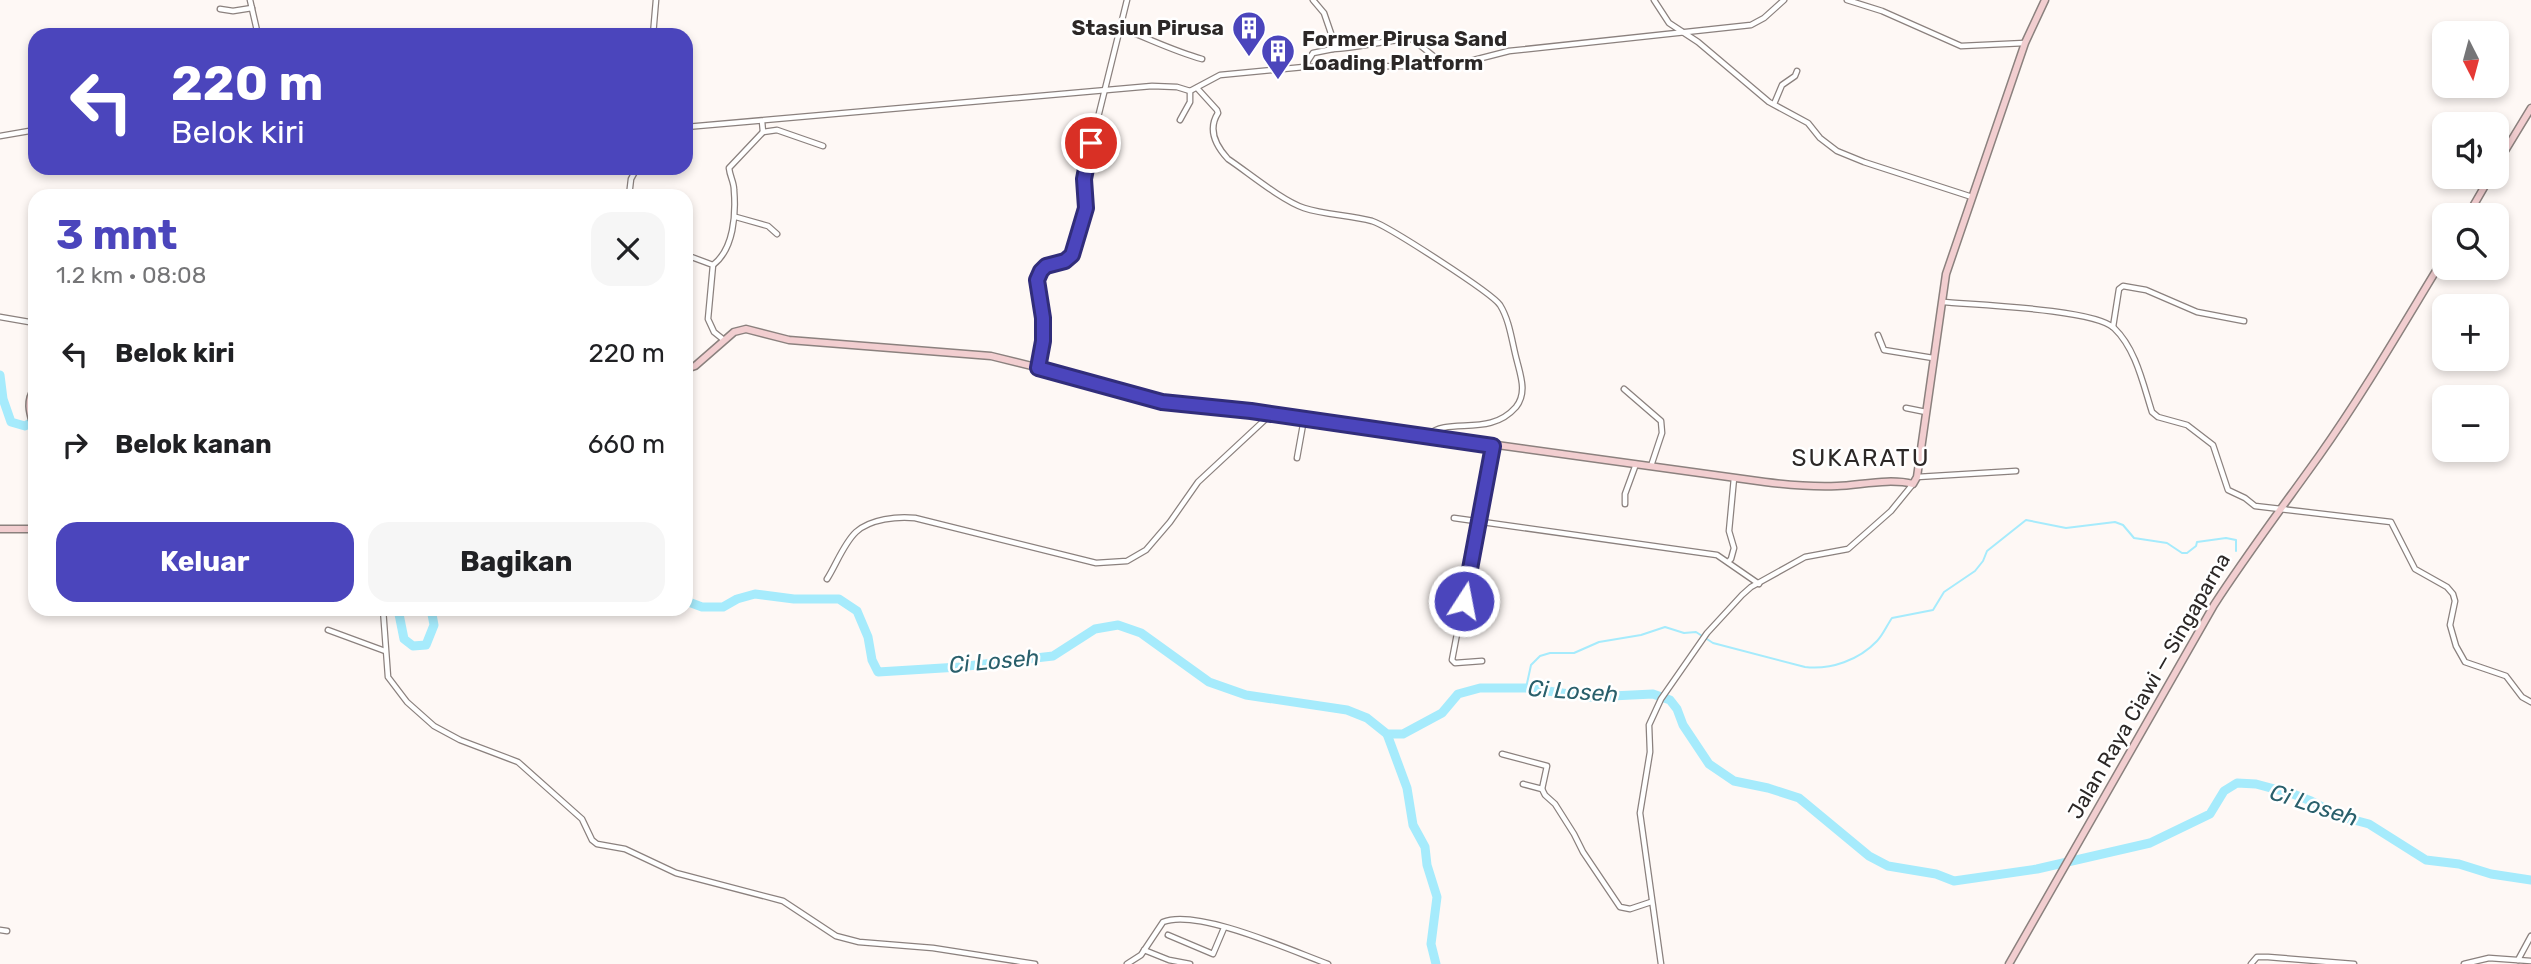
<!DOCTYPE html>
<html lang="id">
<meta charset="utf-8">
<style>
:root{--surface:#fff;--page:#f6f6f6;--text:#202124;--muted:#757577;--accent:#4b45bc}
body{margin:0;font-family:Rubik,sans-serif;background:var(--page);color:var(--text);height:100vh;display:flex;flex-direction:column;font-size:26px;white-space:nowrap}
*{box-sizing:border-box;margin:0}
p{font-size:23px;color:var(--muted)}
.icon{flex:none;width:38px;height:38px;fill:none;stroke:currentColor;stroke-width:2;stroke-linecap:round;stroke-linejoin:round}
.map{position:relative;flex:1;overflow:hidden}
.sheet{position:absolute;left:28px;top:189px;width:665px;height:427px;display:flex;flex-direction:column;background:var(--surface);border-radius:21px;box-shadow:0 4px 10px #0003}
.sheet>*{flex:none}
.banner{position:absolute;left:28px;top:28px;width:665px;height:147px;border-radius:21px;box-shadow:0 4px 10px #0003;background:#4b45bc;color:#fff;overflow:hidden}
.needle{width:46px;rotate:174deg}
.tools{position:absolute;left:2432px;top:21px;display:grid;gap:14px}
.tools a{display:grid;place-items:center;width:77px;height:77px;border-radius:14px;background:var(--surface);box-shadow:0 4px 10px #0003;font-size:35px}
.pin{position:absolute;display:grid;place-items:center;width:60px;height:60px;color:#fff;margin:-30px;border:4px solid #fff;border-radius:50%;box-shadow:0 2px 7px #0007}
.me{position:absolute;width:77px;margin:-38px;rotate:11deg;stroke-linejoin:round;filter:drop-shadow(0 0 5px #0008)}
.turn{display:flex;align-items:center;gap:24px;height:147px;padding:0 28px;font-size:32px}
.turn .icon{width:91px;height:91px;stroke-width:2.5}
.turn b{display:block;font-size:49px;line-height:60px}
.round{display:grid;place-items:center;flex:none;width:74px;height:74px;border-radius:21px;background:var(--page)}
.summary{display:flex;align-items:center;justify-content:space-between;height:119px;padding:0 28px}
h1{font-size:42px;font-weight:700;line-height:52px;color:var(--accent)}
.primary-button{display:flex;gap:14px;margin-top:auto;padding:14px 28px}
.primary-button a{flex:1;height:80px;border-radius:21px;background:var(--accent);color:#fff;font-size:28px;font-weight:700;line-height:80px;text-align:center}
.primary-button a+a{background:var(--page);color:var(--text)}
ul{padding:0;list-style:none}
li{display:flex;align-items:center;gap:21px;height:91px;padding:0 28px}
li div{flex:1}
li b{display:block;font-size:26px}
li em{font-style:normal}
.map>svg:first-child{display:block}
.lines{fill:none;stroke-linecap:round;stroke-linejoin:round}
.stream{stroke:#a6ebfc;stroke-width:2}
.river{stroke:#a6ebfc;stroke-width:9}
.street-casing{stroke:#8b817e;stroke-width:7}
.secondary-casing{stroke:#8b817e;stroke-width:9}
.street{stroke:#fff;stroke-width:4.5}
.secondary{stroke:#f2ced0;stroke-width:6}
.route-casing{stroke:#312d7a;stroke-width:18}
.route{stroke:#4b45bc;stroke-width:12}
.labels{text-anchor:middle;stroke-width:5;stroke-linejoin:round;paint-order:stroke}
.poi-label{font-size:21px;font-weight:bold;fill:#2c2827;stroke:#fff;text-anchor:end}
.street-label{font-size:21px;fill:#2c2827;stroke:#fff}
.water-label{font-size:23px;font-style:italic;fill:#295f6b;stroke:#fff}
.quarter-label{font-size:24px;letter-spacing:2px;fill:#2c2827;stroke:#fff}
</style>
<div class="map">
<svg width="2531" height="964" viewBox="0 0 2531 964">
<rect width="100%" height="100%" fill="#fef8f5"/>
<g class="lines">
<path class="stream" d="M1526,688l5,-23 9,-9 10,-3h24l25,-11 42,-7 24,-8 19,6 12,-1 17,11 92,24c26,3 54,-7 72,-26 6,-6 10,-16 15,-23l41,-8 11,-18 31,-21 8,-10 4,-10 39,-31 40,8 49,-6 8,3 11,13 33,5 15,10h5l9,-7 1,-4 29,-4 10,2v11"/>
<g class="river">
<polyline points="0,375 3,399 11,422 25,426 35,420"/>
<polyline points="686,601 702,607 723,607 737,599 755,594 794,599 839,599 857,611 868,637 872,660 878,672 959,667 1053,656 1095,629 1118,625 1141,633 1209,682 1246,695 1347,710 1367,718 1387,734 1403,734 1442,713 1458,694 1480,688 1526,688 1591,697 1653,694 1670,700 1677,709 1683,725 1709,764 1734,781 1768,788 1799,798 1869,856 1888,866 1936,874 1954,881 2037,869 2150,843 2210,814 2224,791 2237,783 2256,784 2293,794 2311,801 2339,816 2369,824 2426,860 2459,864 2491,874 2531,880"/>
<polyline points="398,609 404,639 413,646 426,645 434,625 431,609"/>
<polyline points="1387,734 1407,788 1413,825 1425,847 1427,865 1437,897 1431,944 1436,964"/>
</g>
<g class="street-casing">
<g id="street">
<polyline points="250,0 258,35"/>
<polyline points="1654,0 1669,23 1698,42 1769,102 1808,123 1820,138 1837,151 1864,162 1972,197"/>
<polyline points="1847,0 1882,11 1961,46 2025,43"/>
<polyline points="220,9 233,11 252,8"/>
<path d="M1120,28c28,10 53,23 82,31"/>
<polyline points="653,35 656,0"/>
<path d="M1333,49c27,-1 51,-9 79,-10l29,23"/>
<polyline points="1304,67 1313,53 1333,49 1335,45 1324,13 1313,0"/>
<path d="M1197,88l20,22 1,3c-11,17 -2,33 10,46 21,14 53,41 76,49 21,7 46,7 68,13 16,5 120,72 128,84 10,16 12,38 17,56 4,16 10,32 -1,46 -27,31 -67,9 -88,28"/>
<polyline points="1774,104 1782,85 1795,76 1797,71"/>
<polyline points="1180,120 1190,102 1190,91"/>
<polyline points="686,127 1152,86 1177,87 1190,91 1220,75 1304,67 1412,66 1470,61 1509,51 1751,25 1764,18 1784,0"/>
<polyline points="763,132 777,130 823,146"/>
<polyline points="0,136 35,130"/>
<polyline points="629,196 631,179 637,168"/>
<polyline points="736,217 768,226 777,234"/>
<polyline points="686,255 713,265 708,319 714,332 724,340"/>
<path d="M713,265c21,-16 23,-51 21,-75 0,-8 -4,-13 -5,-22l34,-36 -1,-11"/>
<path d="M1943,302c33,3 151,7 171,26 22,21 29,56 38,84l6,5 29,8 26,20 15,45 17,8 10,8 136,16 24,47 32,18 6,7 2,7 -5,24 6,21 9,16 41,14 16,21 9,5"/>
<polyline points="0,317 35,323"/>
<polyline points="2113,327 2119,289 2123,286 2146,290 2197,312 2244,321"/>
<polyline points="1878,335 1884,350 1933,358"/>
<polyline points="1038,368 1043,341 1043,318 1037,280 1041,271 1046,266 1065,261 1074,250 1076,235 1086,208 1085,170 1127,0"/>
<polyline points="1624,389 1661,421 1662,433 1651,466"/>
<polyline points="1906,408 1926,412"/>
<polyline points="1297,458 1304,419"/>
<polyline points="1917,477 2016,471"/>
<polyline points="1625,504 1625,494 1636,464"/>
<polyline points="1454,518 1717,555 1759,584"/>
<polyline points="1728,562 1731,559 1734,548 1729,531 1734,478"/>
<path d="M827,579c9,-14 17,-36 29,-47 14,-13 42,-16 59,-14l181,45 31,-2 19,-11 24,-28 28,-40 72,-67"/>
<polyline points="383,609 388,677 407,702 434,726 460,740 518,762 582,819 592,840 597,844 625,849 676,873 783,901 836,936 859,942 933,948 1035,964"/>
<polyline points="1459,627 1480,629"/>
<polyline points="328,630 385,651"/>
<polyline points="1482,661 1455,663 1452,660 1493,446"/>
<polyline points="1502,754 1547,766 1542,789"/>
<polyline points="1523,784 1542,789 1545,795 1555,804 1574,834 1583,852 1620,907 1630,909 1651,902"/>
<polyline points="0,930 7,931"/>
<polyline points="1168,935 1213,954 1224,928"/>
<polyline points="1144,950 1169,960 1190,964"/>
<polyline points="2518,960 2531,936"/>
<path d="M1127,964l14,-9 22,-33c34,-14 129,29 165,42"/>
<polyline points="1661,964 1640,813 1650,752 1649,725 1661,699 1707,633 1742,595 1751,587 1805,557 1848,549 1891,511 1913,484"/>
<polyline points="2251,964 2257,957 2268,957 2354,964"/>
<polyline points="2464,964 2489,958 2531,961"/>
</g>
</g>
<g class="secondary-casing">
<g id="secondary">
<polyline points="2497,164 2531,108"/>
<polyline points="2468,215 2490,177"/>
<path d="M686,369l9,-3 39,-34 12,-3 43,11 202,16 73,18 81,25 17,3 89,9 514,71c24,3 48,5 72,4 24,-1 52,-8 76,-2l4,-7 29,-203 79,-231 20,-43"/>
<path d="M35,388c-10,15 -4,27 0,42"/>
<polyline points="0,529 35,529"/>
<path d="M2009,964l205,-359c33,-51 70,-100 105,-149 46,-65 85,-133 126,-200"/>
</g>
</g>
<use href="#street" class="street"/>
<use href="#secondary" class="secondary"/>
</g>
<g class="lines">
<g class="route-casing">
<polyline id="route" points="1091,143 1084,179 1086,208 1072,255 1065,261 1046,266 1041,271 1037,280 1043,318 1043,341 1038,368 1162,402 1251,411 1493,446 1464,601"/>
</g>
<use href="#route" class="route"/>
</g>
<defs>
<g id="building-pin" transform="scale(1.75)"><path d="M0 17L-7.5 6A9.5 9.5 0 1 1 7.5 6Z" fill="#4b45bc" stroke="#fff"/><path d="M-4-6H4V6H1V3H-1V6H-4ZM-2.5-4.3h1.7v1.8h-1.7ZM.8-4.3h1.7v1.8H.8ZM-2.5-1h1.7V.8h-1.7ZM.8-1h1.7V.8H.8Z" fill="#fff"/></g>
</defs>
<g fill-rule="evenodd">
<use href="#building-pin" x="1249" y="28"/>
<use href="#building-pin" x="1278" y="51"/>
</g>
<g class="labels">
<g class="poi-label">
<text x="1224" y="35">Stasiun Pirusa</text>
<text x="1302" y="46" text-anchor="start">Former Pirusa Sand<tspan x="1302" dy="24">Loading Platform</tspan></text>
</g>
<g class="street-label">
<text transform="translate(2149 686) rotate(-60)" y="7">Jalan Raya Ciawi — Singaparna</text>
</g>
<g class="water-label">
<text transform="translate(994 661) rotate(-5)" y="8">Ci Loseh</text>
<text transform="translate(1573 691) rotate(4)" y="8">Ci Loseh</text>
<text transform="translate(2314 805) rotate(18)" y="8">Ci Loseh</text>
</g>
<g class="quarter-label">
<text x="1861" y="466">SUKARATU</text>
</g>
</g>
</svg>
<div class="tools">
<a><svg class="needle" viewBox="-14 -14 28 28"><path d="M0-13l5 13h-10z" fill="#e53935"/><path d="M0 13l5-13h-10z" fill="#757577"/></svg></a>
<a><svg class="icon" aria-label="sound" viewBox="0 0 24 24"><path d="M4 9h4l5-4v14l-5-4H4zM17 9q2 3 0 6"/></svg></a>
<a><svg class="icon" aria-label="search" viewBox="0 0 24 24"><circle cx="10" cy="10" r="6"/><path d="M15 15l6 6"/></svg></a>
<a>+</a>
<a>−</a>
</div>
<div class="pin" style="left:1091px;top:143px;background:#d93025"><svg class="icon" aria-label="arrive" viewBox="0 0 24 24"><path d="M6 21V4h12l-3 4 3 4H6"/></svg></div>
<svg class="me" style="left:1464px;top:601px" viewBox="-20 -20 40 40"><circle r="17" fill="#4b45bc" stroke="#fff" stroke-width="3"/><path d="M0-11L8 9 0 5-8 9z" fill="#fff"/></svg>
<div class="banner">
<div class="turn"><svg class="icon" aria-label="left" viewBox="0 0 24 24"><path d="M17 20v-9H6M10 6l-5 5 5 5"/></svg><div><b>220 m</b>Belok kiri</div></div>
</div>
<section class="sheet">
<div class="summary"><div><h1>3 mnt</h1><p>1.2 km · 08:08</p></div><a class="round"><svg class="icon" aria-label="close" viewBox="0 0 24 24"><path d="M6 6l12 12M18 6L6 18"/></svg></a></div>
<ul>
<li><svg class="icon" aria-label="left" viewBox="0 0 24 24"><path d="M17 20v-9H6M10 6l-5 5 5 5"/></svg><div><b>Belok kiri</b></div><em>220 m</em></li>
<li><svg class="icon" aria-label="right" viewBox="0 0 24 24"><path d="M7 20v-9h11M14 6l5 5-5 5"/></svg><div><b>Belok kanan</b></div><em>660 m</em></li>
</ul>
<div class="primary-button"><a>Keluar</a><a>Bagikan</a></div>
</section>
</div>
